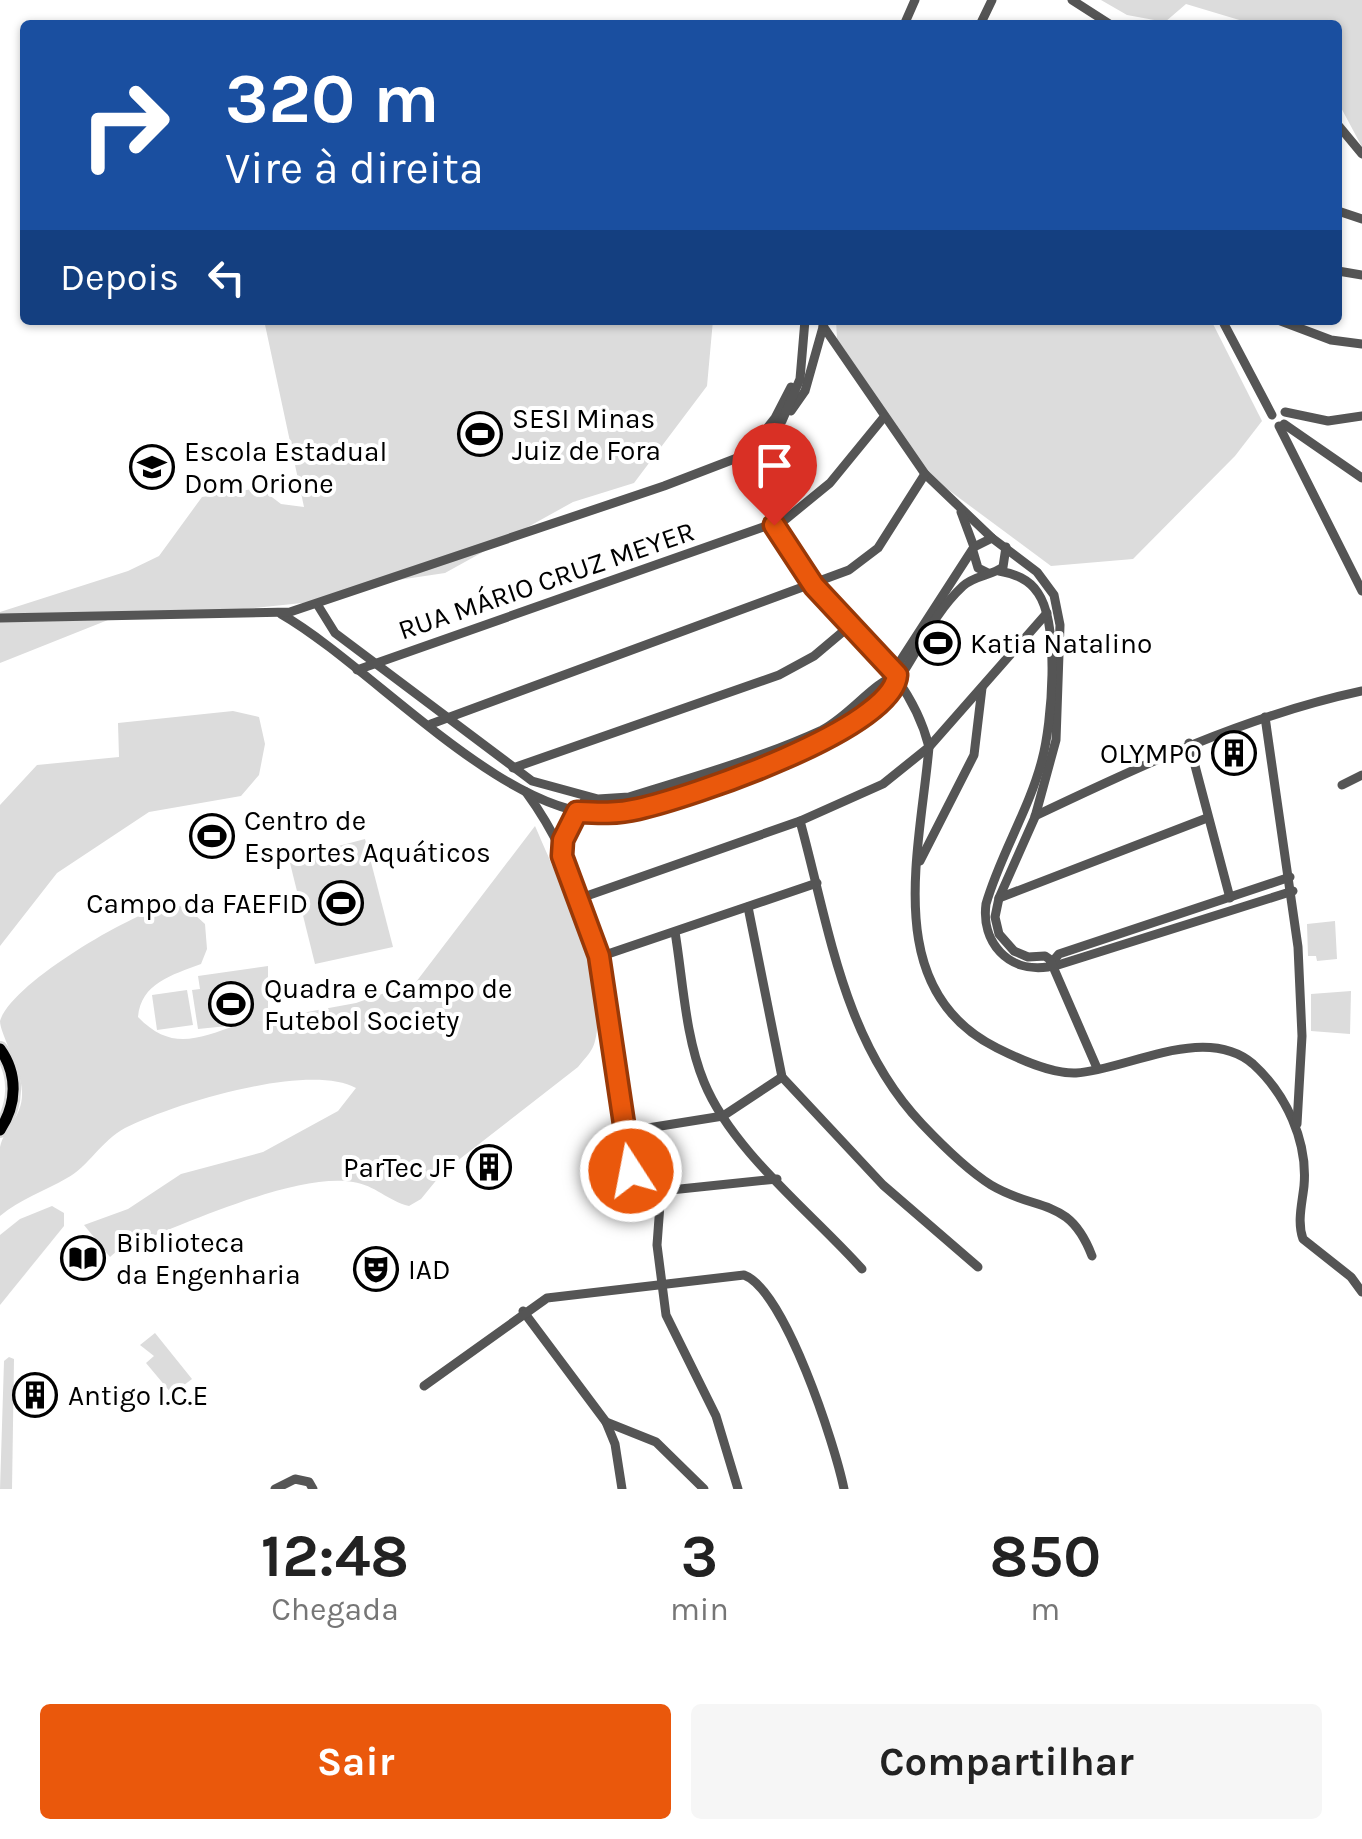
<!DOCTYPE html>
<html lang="pt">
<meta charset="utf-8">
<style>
:root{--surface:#fff;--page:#f6f6f6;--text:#222;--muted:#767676;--accent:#ea580c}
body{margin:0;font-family:Karla,sans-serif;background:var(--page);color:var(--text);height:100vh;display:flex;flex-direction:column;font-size:38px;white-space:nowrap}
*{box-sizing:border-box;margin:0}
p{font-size:32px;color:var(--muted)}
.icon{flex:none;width:55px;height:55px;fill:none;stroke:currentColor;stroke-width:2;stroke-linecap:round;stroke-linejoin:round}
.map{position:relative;height:1489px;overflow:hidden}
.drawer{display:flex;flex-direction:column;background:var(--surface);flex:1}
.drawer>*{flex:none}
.guide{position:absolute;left:20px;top:20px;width:1322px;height:305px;border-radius:10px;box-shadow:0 2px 8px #0004;background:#1a4fa0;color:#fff;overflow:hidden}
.pin{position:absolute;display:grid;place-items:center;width:85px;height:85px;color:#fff;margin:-102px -42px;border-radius:50% 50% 50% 0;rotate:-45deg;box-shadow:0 0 10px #0007}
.pin .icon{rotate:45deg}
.me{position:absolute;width:110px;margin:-55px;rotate:349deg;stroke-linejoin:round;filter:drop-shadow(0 0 8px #0008)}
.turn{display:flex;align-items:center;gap:35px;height:210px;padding:0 40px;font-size:45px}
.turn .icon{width:130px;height:130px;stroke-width:2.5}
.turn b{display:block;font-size:70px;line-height:85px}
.then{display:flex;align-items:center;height:95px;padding:0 40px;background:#0003;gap:20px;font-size:38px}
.eta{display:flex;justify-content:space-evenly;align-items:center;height:170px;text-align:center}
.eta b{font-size:60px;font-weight:700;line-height:70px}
.primary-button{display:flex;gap:20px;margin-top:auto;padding:20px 40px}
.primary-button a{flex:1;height:115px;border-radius:10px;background:var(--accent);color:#fff;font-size:40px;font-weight:700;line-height:115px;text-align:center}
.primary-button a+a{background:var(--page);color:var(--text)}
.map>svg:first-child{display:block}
.green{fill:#dcdcdc}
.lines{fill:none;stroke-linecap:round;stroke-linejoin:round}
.major-casing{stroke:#dbdbdb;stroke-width:16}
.minor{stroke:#555;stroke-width:9}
.major{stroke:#000;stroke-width:11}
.route-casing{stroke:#983908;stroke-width:25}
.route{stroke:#ea580c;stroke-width:18}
.labels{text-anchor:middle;stroke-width:8;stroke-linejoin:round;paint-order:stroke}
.poi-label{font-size:28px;fill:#000;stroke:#fff;text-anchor:start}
.street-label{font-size:28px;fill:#000;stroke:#fff}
</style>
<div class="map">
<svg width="1362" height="1489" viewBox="0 0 1362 1489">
<rect width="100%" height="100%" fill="#fff"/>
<g class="green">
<polygon points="1101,0 1362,0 1362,147 1338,102 1338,25 1256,25 1186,4 1165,22 1127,15"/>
<polygon points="264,320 713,320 707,386 634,483 573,502 445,573 378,583 312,602 224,611 123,614 0,663 0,612 128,571 159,556 202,497 260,488 281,504 304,507"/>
<polygon points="836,320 1211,320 1262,421 1235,456 1133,559 1051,566 931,477 837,339"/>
<polygon points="233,711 259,717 265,744 259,775 241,796 149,812 57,873 0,946 0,805 37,765 119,757 118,723"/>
<path d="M535,826c22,51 75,162 60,215 -2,10 -10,17 -17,26l-135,105 -22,27 -12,7c-21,-5 -34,-21 -56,-24 -59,-10 -176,46 -235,68l-8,7 -26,-32 44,-16 53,-35 82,-22 75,-41 18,-23c-48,-26 -183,16 -231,40 -23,12 -38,40 -58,50 -22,13 -47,21 -67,38 0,-22 0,-49 0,-69 5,-21 23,-30 22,-55 0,-22 -22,-58 -22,-71 11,-37 128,-106 166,-115 18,-4 27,7 39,18l2,25 -6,15c-29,11 -60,19 -63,53 33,34 59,22 99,8l-39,4 -6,-39 8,-1 -2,-13 70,-10v53l-15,3 103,-19 60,-21z"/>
<polygon points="365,839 393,947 315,964 289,859"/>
<polygon points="1335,921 1337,959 1317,961 1316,956 1308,956 1307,924"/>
<polygon points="187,990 193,1025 157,1030 152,995"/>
<polygon points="1351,991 1350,1034 1311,1031 1311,994"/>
<polygon points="52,1206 64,1213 64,1226 0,1305 0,1235 20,1219"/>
<polygon points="155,1333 192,1379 172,1394 146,1363 154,1356 140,1345"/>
<polygon points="9,1357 14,1359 12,1489 0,1489 4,1361"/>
</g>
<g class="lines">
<g class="major-casing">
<path id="major" d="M0,1049c18,25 17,55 0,81"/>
</g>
<g class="minor">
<polyline points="1072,0 1111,25"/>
<polyline points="904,25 915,0"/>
<polyline points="980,25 992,0"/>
<polyline points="1338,125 1362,154"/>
<polyline points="1338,211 1362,219"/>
<polyline points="1338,271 1362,275"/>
<polyline points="1222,320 1272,415"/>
<polyline points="1278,320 1331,340 1362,344"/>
<polyline points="823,326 925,474 992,538 1037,572 1054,595 1060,625 1056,740 1035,817 999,898 995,917 999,934 1014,951 1028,957 1045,956 1058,965 1293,891"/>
<polyline points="791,411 805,391 825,320"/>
<polyline points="1285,412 1328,421 1362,416"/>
<polyline points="1284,424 1362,478"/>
<polyline points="1279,426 1362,591"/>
<polyline points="760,437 775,418 791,387"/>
<path d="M753,448c11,40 18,80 43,114 45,65 113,104 133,185 -9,104 -49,243 68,301 22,11 54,26 79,25 51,-3 129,-50 177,-9 33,30 55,77 51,122 -2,18 -7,36 -1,53l48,38 11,15"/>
<polyline points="961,512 974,547"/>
<polyline points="973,551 978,568 988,573"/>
<path d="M999,571c16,3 30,8 39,22 22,32 14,130 4,167 -13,50 -42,95 -56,144 -5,38 22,69 62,63l11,-13 231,-77"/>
<path d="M317,604l18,29 197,148 66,18 31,-2c64,-20 132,-39 193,-67 26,-13 52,-48 75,-55v-9l77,-119 18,-9"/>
<path d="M281,614c89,51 222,202 324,200 40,-1 79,-21 116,-34 49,-18 104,-31 145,-64 44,-35 55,-91 97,-130 12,-11 28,-10 40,-19l3,-20"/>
<polyline points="0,618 290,612 664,486 737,458 782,421 800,379 805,320"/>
<polyline points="357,670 786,519 830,483 884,417"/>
<polyline points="1265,717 1298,947 1302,1036 1297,1124"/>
<polyline points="431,724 849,570 878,548 925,474"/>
<polyline points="1189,743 1230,898"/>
<polyline points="513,768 779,675 814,656 852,624"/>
<polyline points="1342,785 1362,775"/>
<path d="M526,792c86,117 77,246 105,379l17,16 13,4 116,-12"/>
<path d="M1035,816c107,-51 211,-100 327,-125"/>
<path d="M800,821c29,105 43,220 122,303 20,21 45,46 69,61 47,28 78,11 101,71"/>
<polyline points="562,853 568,826 587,797"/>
<polyline points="920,861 974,755 982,688"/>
<polyline points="999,898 1207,818"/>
<polyline points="578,899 800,821 883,784 929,747 1047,613"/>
<polyline points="748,907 782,1077 883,1185 978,1267"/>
<path d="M675,932c8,48 10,104 29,150 28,69 108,131 158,187"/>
<polyline points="599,957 817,883"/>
<polyline points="1051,962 1097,1068"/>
<polyline points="623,1132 723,1116 782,1077"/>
<polyline points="661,1191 657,1245 666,1315 716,1416 738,1489"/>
<polyline points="523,1311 606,1422 656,1442 704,1489"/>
<path d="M424,1386l123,-88 197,-23c41,15 91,170 100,214"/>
<polyline points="606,1422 615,1444 622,1489"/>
<polyline points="275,1489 295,1479 309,1482 313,1489"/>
</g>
<use href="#major" class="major"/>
</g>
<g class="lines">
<g class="route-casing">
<path id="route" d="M631,1171l-32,-215 -37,-100 1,-16 14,-28c21,1 40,2 61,-3 50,-11 255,-80 259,-134l-83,-89 -40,-61"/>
</g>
<use href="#route" class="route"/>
</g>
<defs>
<g id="stadium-ring" transform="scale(2.25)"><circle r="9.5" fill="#fff" stroke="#000" stroke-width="1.5"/><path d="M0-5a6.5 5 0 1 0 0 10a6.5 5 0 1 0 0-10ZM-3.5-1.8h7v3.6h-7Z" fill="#000"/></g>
<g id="school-ring" transform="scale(2.25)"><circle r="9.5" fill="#fff" stroke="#000" stroke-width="1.5"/><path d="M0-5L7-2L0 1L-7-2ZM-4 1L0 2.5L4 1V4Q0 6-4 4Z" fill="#000"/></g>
<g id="building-ring" transform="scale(2.25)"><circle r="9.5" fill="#fff" stroke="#000" stroke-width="1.5"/><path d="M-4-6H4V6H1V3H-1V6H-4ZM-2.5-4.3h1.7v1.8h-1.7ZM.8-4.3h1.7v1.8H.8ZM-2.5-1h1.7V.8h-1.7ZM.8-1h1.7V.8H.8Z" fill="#000"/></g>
<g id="library-ring" transform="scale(2.25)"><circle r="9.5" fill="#fff" stroke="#000" stroke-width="1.5"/><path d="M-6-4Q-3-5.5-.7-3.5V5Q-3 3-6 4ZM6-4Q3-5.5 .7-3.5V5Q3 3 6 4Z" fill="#000"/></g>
<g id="theatre-ring" transform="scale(2.25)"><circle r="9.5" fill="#fff" stroke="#000" stroke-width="1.5"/><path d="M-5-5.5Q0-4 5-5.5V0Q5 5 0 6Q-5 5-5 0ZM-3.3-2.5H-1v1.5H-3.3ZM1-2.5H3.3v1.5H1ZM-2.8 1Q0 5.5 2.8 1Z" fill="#000"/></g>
</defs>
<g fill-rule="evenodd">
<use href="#stadium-ring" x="480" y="434"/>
<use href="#school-ring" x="152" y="467"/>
<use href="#stadium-ring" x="938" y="643"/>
<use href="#building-ring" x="1234" y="753"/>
<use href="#stadium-ring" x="212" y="836"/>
<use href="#stadium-ring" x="341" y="903"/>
<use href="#stadium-ring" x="231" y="1004"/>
<use href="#building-ring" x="489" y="1167"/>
<use href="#library-ring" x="83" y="1258"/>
<use href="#theatre-ring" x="376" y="1269"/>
<use href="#building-ring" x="35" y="1395"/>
</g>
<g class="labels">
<g class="poi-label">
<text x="512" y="428">SESI Minas<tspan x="512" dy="32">Juiz de Fora</tspan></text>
<text x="184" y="461">Escola Estadual<tspan x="184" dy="32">Dom Orione</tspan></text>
<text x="970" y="653">Katia Natalino</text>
<text x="1202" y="763" text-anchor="end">OLYMPO</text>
<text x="244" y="830">Centro de<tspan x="244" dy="32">Esportes Aquáticos</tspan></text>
<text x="308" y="913" text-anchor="end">Campo da FAEFID</text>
<text x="264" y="998">Quadra e Campo de<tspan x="264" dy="32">Futebol Society</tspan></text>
<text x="456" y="1177" text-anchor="end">ParTec JF</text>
<text x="116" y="1252">Biblioteca<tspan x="116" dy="32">da Engenharia</tspan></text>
<text x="408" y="1279">IAD</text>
<text x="68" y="1405">Antigo I.C.E</text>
</g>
<g class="street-label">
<text transform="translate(546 580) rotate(-19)" y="10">RUA MÁRIO CRUZ MEYER</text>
</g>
</g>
</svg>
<div class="pin" style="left:774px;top:525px;background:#d93025"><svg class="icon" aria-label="arrive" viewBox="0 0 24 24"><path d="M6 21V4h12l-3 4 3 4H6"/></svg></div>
<svg class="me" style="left:631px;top:1171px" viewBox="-20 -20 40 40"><circle r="17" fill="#ea580c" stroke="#fff" stroke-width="3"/><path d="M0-11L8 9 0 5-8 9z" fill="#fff"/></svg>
<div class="guide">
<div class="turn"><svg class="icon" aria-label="right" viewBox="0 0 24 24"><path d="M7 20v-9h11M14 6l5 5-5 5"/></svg><div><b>320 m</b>Vire à direita</div></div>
<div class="then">Depois<svg class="icon" aria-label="left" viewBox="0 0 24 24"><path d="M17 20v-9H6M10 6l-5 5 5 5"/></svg></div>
</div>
</div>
<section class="drawer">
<div class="eta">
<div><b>12:48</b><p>Chegada</p></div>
<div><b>3</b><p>min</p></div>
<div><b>850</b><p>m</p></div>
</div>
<div class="primary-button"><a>Sair</a><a>Compartilhar</a></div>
</section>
